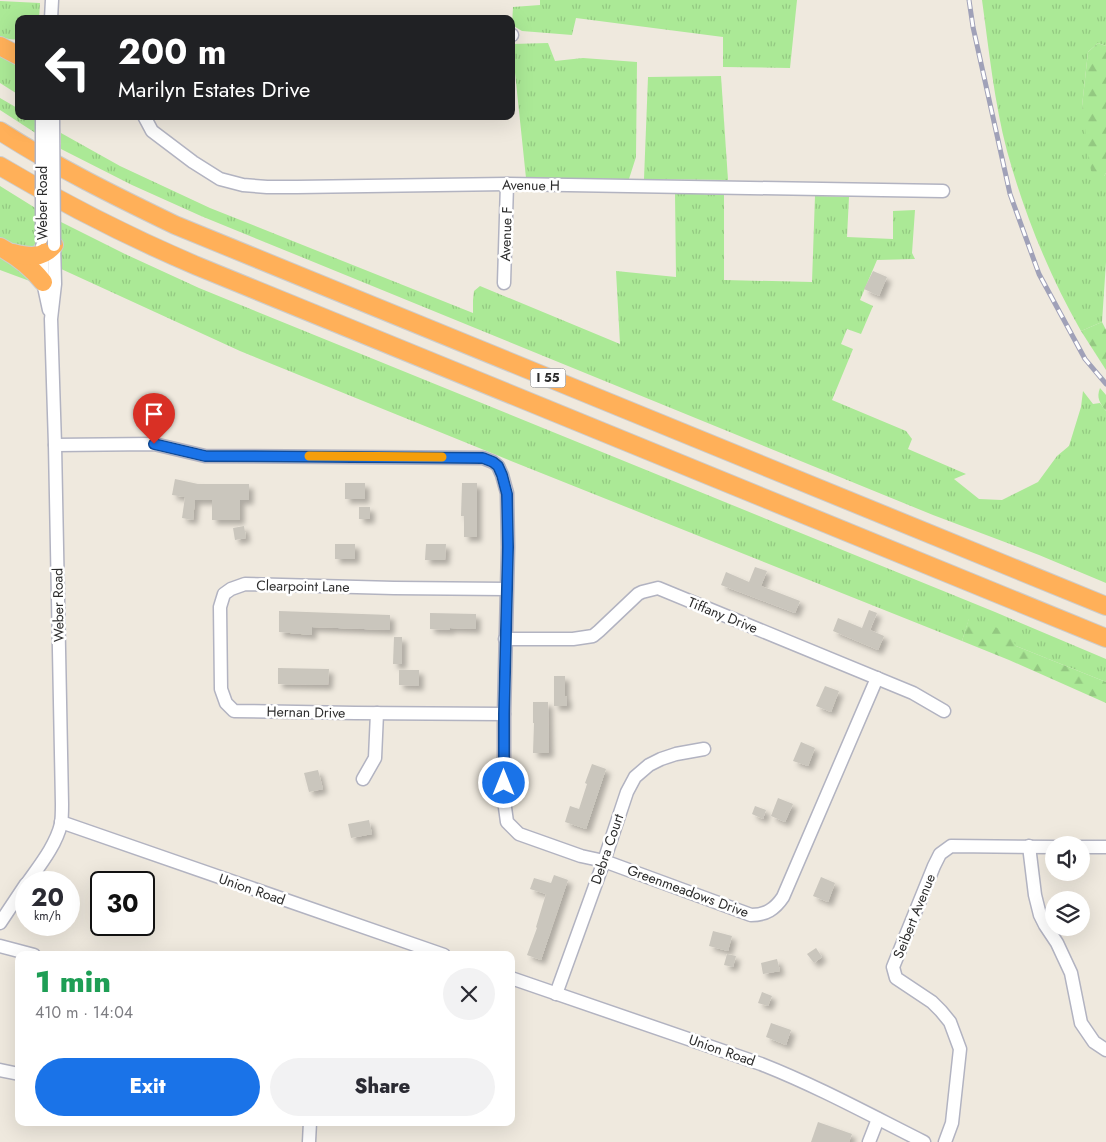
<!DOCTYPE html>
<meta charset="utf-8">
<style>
:root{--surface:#fff;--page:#f2f2f3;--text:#2b2b33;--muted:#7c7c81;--accent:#1a73e8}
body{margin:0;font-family:Jost,sans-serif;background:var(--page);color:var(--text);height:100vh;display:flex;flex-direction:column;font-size:19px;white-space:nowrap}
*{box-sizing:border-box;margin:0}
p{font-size:16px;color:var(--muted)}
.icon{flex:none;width:28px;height:28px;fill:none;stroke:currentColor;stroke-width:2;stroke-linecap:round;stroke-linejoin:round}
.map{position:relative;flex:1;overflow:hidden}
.side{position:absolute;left:15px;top:951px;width:500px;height:175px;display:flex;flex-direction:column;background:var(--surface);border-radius:10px;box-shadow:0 5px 20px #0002}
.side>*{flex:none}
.top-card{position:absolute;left:15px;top:15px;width:500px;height:105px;border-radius:10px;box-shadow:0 5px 20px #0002;background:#202124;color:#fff;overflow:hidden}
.fabs{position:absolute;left:1045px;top:836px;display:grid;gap:10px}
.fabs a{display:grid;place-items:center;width:45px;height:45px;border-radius:50%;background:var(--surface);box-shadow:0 5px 20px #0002;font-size:25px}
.speed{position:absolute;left:15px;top:871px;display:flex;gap:10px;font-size:25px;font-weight:700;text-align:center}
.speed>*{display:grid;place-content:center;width:65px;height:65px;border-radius:50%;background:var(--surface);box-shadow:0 5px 20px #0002;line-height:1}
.speed small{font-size:12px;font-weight:400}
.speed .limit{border:2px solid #111;border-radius:8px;background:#fff;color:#111}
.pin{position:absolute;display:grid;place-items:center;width:42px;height:42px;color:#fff;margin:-51px -21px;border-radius:50% 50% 50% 0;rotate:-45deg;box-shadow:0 0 5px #0007}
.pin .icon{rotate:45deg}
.me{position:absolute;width:55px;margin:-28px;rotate:0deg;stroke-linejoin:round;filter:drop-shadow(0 0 4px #0008)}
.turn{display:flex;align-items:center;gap:18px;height:105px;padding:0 20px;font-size:22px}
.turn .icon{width:65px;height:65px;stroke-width:2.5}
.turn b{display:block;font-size:35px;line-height:42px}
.round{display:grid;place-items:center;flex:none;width:52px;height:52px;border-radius:26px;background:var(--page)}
.overview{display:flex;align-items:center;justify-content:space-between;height:85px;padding:0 20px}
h1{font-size:30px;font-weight:800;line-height:38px;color:#1e9e55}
.action{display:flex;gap:10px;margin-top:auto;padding:10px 20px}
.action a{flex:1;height:58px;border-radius:30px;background:var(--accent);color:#fff;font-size:20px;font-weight:800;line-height:58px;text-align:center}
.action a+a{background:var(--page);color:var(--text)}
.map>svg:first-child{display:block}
.grass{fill:url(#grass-tufts)}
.forest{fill:url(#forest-firs)}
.building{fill:#cac6bd;filter:url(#shadow)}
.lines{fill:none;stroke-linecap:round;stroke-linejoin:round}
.minor-casing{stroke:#b2b3c1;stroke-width:15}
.highway-casing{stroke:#ccc;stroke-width:20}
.minor{stroke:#fff;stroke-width:12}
.highway{stroke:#ffb059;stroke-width:18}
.rail-casing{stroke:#a0a1b8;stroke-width:5}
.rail{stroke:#fff;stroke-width:3;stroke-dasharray:9;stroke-linecap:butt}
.minor-bridge-casing{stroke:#b2b3c1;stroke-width:15;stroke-linecap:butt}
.minor-bridge{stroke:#fff;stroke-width:12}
.route-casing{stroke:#114b97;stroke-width:12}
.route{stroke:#1a73e8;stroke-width:9}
.slow{stroke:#f59e0b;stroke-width:9}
.labels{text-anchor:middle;stroke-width:5;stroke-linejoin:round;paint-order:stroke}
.shield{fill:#fff;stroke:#6b6b6b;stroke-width:1}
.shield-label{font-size:12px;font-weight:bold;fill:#2c2c2c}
.street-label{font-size:14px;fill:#2c2c2c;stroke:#fff}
</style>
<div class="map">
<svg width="1106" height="1142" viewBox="0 0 1106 1142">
<defs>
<pattern id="grass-tufts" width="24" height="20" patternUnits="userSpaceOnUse" patternTransform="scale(1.25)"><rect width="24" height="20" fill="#abe996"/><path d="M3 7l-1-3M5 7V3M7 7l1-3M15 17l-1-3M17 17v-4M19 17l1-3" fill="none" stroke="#93c881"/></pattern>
<pattern id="forest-firs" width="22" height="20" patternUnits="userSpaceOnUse" patternTransform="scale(1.25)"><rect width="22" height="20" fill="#abe996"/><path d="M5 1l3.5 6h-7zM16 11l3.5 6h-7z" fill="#93c881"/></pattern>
<filter id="shadow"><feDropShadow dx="4.5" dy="4.5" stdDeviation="2.5" flood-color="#0004"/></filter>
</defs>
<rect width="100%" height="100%" fill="#efe9de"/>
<g class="grass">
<polygon points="540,0 797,0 790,68 723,67 723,37 576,18 572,35 522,31 512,25 513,7 540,5"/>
<path d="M982,0h124v46l-8,-3 -10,9 -6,54 22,70 2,-3v89l-4,60 -21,9c-32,-56 -57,-118 -74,-180 -13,-50 -18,-101 -25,-151z"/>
<path d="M0,1l40,2 -1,16h-20v20c-7,1 -13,0 -19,-3z"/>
<polygon points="548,43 555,61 583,58 637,62 636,157 629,179 526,178 512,44"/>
<polygon points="0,52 19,62 19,95 0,83"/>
<polygon points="721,76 728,180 644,179 648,77"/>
<polygon points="0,98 19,109 19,116 30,116 37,121 37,134 0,110"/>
<polygon points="61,133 120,166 210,208 473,313 473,300 474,291 480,286 620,344 616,271 676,277 675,193 724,195 724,280 812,282 815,196 849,197 847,237 893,239 893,211 915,210 912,253 915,259 877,260 860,300 873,306 861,334 847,329 841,344 853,349 832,400 906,431 912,439 908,449 966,474 954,479 979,499 1002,500 1038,482 1057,456 1069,446 1081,407 1083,391 1093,404 1100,403 1106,411 1106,583 1039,555 933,515 201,216 132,185 61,149"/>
<path d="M0,186l37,23c0,10 5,41 -11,41 -6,0 -20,-8 -26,-11z"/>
<polygon points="61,222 125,254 199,288 995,612 1106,659 1106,682 1016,646 969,619 962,641 511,461 240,351 59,268 59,256 61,249"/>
<polygon points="0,254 35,283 0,270"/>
</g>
<g class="forest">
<polygon points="1098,43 1106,46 1106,173 1104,176 1097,177 1091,171 1082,106 1088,52"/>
<polygon points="1102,322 1106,330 1106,370 1081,331"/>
<path d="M1100,388l6,7v16c-6,-8 -10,-13 -6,-23z"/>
<polygon points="969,618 1009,632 1016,646 1106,682 1106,703 1009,660 962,641"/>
</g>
<g class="building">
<polygon points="873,271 887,277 879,296 864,289"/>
<polygon points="175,479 198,484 249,484 249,500 240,500 240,520 212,520 212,500 195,500 193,520 182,518 185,497 172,495"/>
<rect x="345" y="483" width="20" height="16"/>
<polygon points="462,483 477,483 477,537 464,537 464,516 461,516"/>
<rect x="359" y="507" width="11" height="12"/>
<polygon points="244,526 246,538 235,540 233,528"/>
<rect x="335" y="544" width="20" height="15"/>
<polygon points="426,544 446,544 445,560 425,560"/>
<polygon points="755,567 767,571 761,586 800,601 795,613 721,585 726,572 749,582"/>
<polygon points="869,610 877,613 870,630 884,636 878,650 833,631 838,618 862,628"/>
<polygon points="279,611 390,615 390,630 312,627 312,635 279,632"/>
<polygon points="430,613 476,614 476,629 450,628 450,630 430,629"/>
<polygon points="394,637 402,637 402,664 393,664"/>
<polygon points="278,668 329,669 328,685 278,684"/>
<polygon points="399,670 419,670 419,686 399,685"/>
<polygon points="554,676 565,676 565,696 567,697 567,706 554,706"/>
<polygon points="825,686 839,691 831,712 816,706"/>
<polygon points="533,702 548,702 549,753 533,753 534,723 533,723"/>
<polygon points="801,742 815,748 808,766 793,761"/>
<polygon points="592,764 606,769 586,829 565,822 570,806 579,809 587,784 585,783"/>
<polygon points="318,770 323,789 309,792 304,773"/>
<polygon points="778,798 793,804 785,822 771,816"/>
<polygon points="755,806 766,810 763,819 752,814"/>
<polygon points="369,820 372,834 351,838 348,824"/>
<polygon points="554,875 568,880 541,960 527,955 537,928 536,927 546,894 530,889 534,878 551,883"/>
<polygon points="821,877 835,883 828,902 813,896"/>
<polygon points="713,931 732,936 728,951 709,946"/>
<polygon points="816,948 822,957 814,963 807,954"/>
<polygon points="727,954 736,956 733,967 724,965"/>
<polygon points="777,959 780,971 763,974 761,963"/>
<polygon points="762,992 772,996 768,1006 758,1003"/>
<polygon points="771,1023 791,1030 786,1045 766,1037"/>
<polygon points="818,1122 852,1134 849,1142 811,1142"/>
</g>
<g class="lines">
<g class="minor-casing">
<g id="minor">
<polyline points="51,19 52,0"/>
<polyline points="511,35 512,35"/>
<polyline points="144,116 152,131 193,162 220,179 243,185 267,187 297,187 507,184 943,191"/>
<polyline points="42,246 43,282 49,310"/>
<polyline points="504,283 507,184"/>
<path d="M55,445l99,-1 51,12 278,2 10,4 5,4 4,9 5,18 1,54 -4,167v86l3,22 12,12 62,22 23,5 147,54c15,0 24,-6 32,-18l94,-219"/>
<polyline points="505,639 573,639 593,636 599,631 638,594 642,592 658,588 913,693 944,711"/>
<polyline points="504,714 355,713 234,711 226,703 221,689 220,607 224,594 231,589 245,584 394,588 506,589"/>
<polyline points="363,779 375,758 377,713"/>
<polyline points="61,822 444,955"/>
<polyline points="1029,846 1035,895 1040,915 1045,925 1057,943 1071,973 1081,1023 1094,1042 1106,1050"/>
<polyline points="1081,847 1106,847"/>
<path d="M28,882c12,-17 28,-37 33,-58 1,-6 1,-13 1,-20l-7,-359 -4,-126 4,-35 -1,-39"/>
<polyline points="0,923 26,884"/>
<polyline points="0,946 34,955"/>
<path d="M511,978l250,86c56,22 109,51 163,78"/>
<polyline points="556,994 604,861 627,792 635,777 649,765 661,759 676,754 704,749"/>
<polyline points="0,1070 19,1074"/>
<polyline points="309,1142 310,1122"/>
<polyline points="869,1142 878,1119"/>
<polyline points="945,1142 952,1123 960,1049 950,1022 941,1011 932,1002 896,978 893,967 934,866 940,854 951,846 1054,847"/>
</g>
</g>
<g class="highway-casing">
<g id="highway">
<polyline points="0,46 19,56"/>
<path d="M0,131c56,36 115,65 175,94l931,381"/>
<path d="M0,166c64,38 129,71 197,100l909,372"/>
<path d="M0,247c17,9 31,20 43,35"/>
<path d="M13,253c16,4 29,6 41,-8"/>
</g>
</g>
<use href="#minor" class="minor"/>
<use href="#highway" class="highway"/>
<g class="rail-casing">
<polyline id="rail" points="969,0 973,27 1010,194 1039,274 1085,359 1106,384"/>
</g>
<use href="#rail" class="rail"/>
<g class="minor-bridge-casing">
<g id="minor-bridge">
<polyline points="53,116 54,245"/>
<polyline points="42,238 42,116"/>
</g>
</g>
<use href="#minor-bridge" class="minor-bridge"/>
</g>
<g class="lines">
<g class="route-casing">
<polyline id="route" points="154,444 205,456 483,458 493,462 498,466 502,475 507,494 508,547 504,714 504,783"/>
</g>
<use href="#route" class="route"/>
<polyline class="slow" points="309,456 442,457"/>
</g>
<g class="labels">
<rect class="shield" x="530.5" y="368.5" width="35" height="19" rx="4"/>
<g class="shield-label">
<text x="548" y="382">I 55</text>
</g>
<g class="street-label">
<text transform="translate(531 185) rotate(1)" y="5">Avenue H</text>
<text transform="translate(42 203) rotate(-90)" y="5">Weber Road</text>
<text transform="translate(506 234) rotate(-88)" y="5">Avenue F</text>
<text transform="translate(303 586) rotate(1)" y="5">Clearpoint Lane</text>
<text transform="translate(58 605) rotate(-91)" y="5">Weber Road</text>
<text transform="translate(723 615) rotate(22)" y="5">Tiffany Drive</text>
<text transform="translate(306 712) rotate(1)" y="5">Hernan Drive</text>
<text transform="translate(607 849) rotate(-71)" y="5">Debra Court</text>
<text transform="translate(252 889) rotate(19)" y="5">Union Road</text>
<text transform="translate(688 891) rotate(20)" y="5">Greenmeadows Drive</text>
<text transform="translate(914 916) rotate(-68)" y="5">Seibert Avenue</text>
<text transform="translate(722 1050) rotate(19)" y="5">Union Road</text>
</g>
</g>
</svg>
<div class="fabs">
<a><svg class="icon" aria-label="sound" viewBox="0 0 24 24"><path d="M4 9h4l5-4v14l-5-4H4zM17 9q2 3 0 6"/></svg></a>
<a><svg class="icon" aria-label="layers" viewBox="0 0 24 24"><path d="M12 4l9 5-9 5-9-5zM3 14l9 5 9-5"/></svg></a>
</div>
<div class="speed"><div>20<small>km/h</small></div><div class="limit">30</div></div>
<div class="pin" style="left:154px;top:444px;background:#d93025"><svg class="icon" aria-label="arrive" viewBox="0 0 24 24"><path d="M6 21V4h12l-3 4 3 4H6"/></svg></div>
<svg class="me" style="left:504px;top:783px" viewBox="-20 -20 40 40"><circle r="17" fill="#1a73e8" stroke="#fff" stroke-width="3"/><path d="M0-11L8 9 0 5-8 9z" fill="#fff"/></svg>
<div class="top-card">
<div class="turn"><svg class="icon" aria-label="left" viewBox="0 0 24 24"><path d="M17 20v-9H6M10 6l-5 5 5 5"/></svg><div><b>200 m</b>Marilyn Estates Drive</div></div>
</div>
<section class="side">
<div class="overview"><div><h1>1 min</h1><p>410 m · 14:04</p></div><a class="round"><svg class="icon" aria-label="close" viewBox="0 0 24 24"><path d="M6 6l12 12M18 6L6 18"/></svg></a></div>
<div class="action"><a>Exit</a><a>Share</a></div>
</section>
</div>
